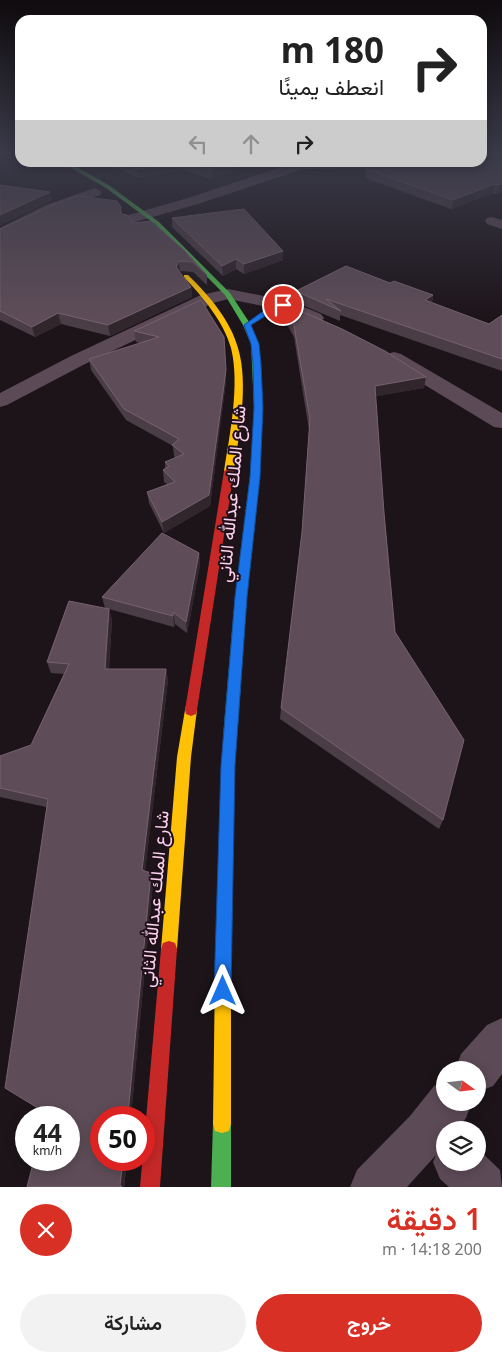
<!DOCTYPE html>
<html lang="ar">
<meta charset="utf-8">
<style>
:root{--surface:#fff;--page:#f2f2f2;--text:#222;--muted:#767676;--accent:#d93025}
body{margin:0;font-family:"Noto Sans",Vazirmatn,sans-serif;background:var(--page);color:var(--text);direction:rtl;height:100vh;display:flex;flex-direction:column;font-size:19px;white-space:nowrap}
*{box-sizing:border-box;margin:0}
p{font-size:16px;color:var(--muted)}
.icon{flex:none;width:28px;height:28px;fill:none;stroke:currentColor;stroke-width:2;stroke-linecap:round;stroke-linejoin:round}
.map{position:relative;height:1187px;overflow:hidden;direction:ltr}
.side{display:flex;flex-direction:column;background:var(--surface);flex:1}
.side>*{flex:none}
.hud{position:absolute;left:15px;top:15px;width:472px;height:152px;border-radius:15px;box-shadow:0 2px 12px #0003;direction:rtl;background:#fff;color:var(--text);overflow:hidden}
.needle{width:32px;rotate:105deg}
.controls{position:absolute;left:436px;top:1061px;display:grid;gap:10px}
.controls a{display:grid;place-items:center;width:50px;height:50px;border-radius:50%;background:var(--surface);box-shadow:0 2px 12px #0003;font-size:25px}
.speed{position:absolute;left:15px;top:1106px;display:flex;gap:10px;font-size:25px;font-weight:700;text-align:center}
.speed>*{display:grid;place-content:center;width:65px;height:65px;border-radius:50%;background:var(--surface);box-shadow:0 2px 12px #0003;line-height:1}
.speed small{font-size:12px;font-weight:400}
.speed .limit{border:8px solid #d22;background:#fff;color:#111}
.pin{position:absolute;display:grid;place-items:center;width:42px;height:42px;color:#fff;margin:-21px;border:2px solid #fff;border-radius:50%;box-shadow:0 1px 5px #0007}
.me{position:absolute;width:55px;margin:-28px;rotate:0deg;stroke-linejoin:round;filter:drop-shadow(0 0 4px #0008)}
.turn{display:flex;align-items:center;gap:18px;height:105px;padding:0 20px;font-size:22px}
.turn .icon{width:65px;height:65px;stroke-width:2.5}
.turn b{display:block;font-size:35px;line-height:42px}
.lanes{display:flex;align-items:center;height:48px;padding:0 20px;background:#0003;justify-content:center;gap:25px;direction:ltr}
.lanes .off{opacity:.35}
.round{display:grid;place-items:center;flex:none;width:52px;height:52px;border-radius:26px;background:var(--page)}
.overview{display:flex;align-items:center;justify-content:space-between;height:85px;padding:0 20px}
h1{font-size:30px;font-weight:600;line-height:38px;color:var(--accent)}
.cta{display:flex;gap:10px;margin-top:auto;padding:10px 20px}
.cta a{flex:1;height:58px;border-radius:30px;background:var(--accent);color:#fff;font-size:20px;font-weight:600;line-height:58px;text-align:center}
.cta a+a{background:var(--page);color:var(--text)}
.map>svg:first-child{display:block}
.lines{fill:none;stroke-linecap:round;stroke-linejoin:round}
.street{fill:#5d4a57;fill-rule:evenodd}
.fast{fill:#4caf50;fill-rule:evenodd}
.slow{fill:#ffc107;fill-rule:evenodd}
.jam{fill:#c62828;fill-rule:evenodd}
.wall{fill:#4b3d46}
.shaded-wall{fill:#30262c}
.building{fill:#5e4d58;stroke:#77626f}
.route{fill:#1a73e8;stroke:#114b97}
.labels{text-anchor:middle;stroke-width:4;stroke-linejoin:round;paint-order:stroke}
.street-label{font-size:18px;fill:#fbd3ed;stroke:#20101a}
</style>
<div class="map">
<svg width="502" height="1187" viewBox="0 0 502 1187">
<rect width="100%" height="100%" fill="#1c1419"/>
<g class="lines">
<g class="street">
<polygon points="296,162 423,164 417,168 303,169 198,204 135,222 125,222 123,219 125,216 188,198"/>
<polygon points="95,188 102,192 100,195 56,211 0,238 0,228 46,205"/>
<polygon points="492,217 502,220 502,229 487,224 485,221 487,218"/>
<polygon points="228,289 289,301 321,314 324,318 321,322 315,323 278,309 228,299 213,303 85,364 7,405 0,407 0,393 71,356 201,295"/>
<polygon points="394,352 401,354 502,413 502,428 494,427 387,362 384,358 387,354"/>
<polygon points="502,1018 502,1074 493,1086 478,1092 478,1070 455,1070 461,1054 487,1025"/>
<polygon points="445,1081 445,1102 472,1102 466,1118 457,1130 445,1130 445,1162 478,1162 478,1149 500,1170 502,1187 449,1187 440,1179 433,1162 436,1155 407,1187 350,1187 357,1170 410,1116 434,1086"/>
</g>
<g class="fast">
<polygon points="61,162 68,162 110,186 159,222 230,293 251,325 259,344 262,408 260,477 247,597 238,725 236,729 231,731 226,729 224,725 235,597 250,477 254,408 251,344 243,325 225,295 155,224 106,188"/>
<polygon points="222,1115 229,1117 231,1124 231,1187 211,1187 213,1124 215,1117"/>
</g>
<g class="slow">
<path d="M184,275h4c20,19 43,46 50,73 11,36 1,86 -4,123l-5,3 -5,-3c6,-37 16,-87 7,-123 -7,-26 -29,-52 -47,-71z"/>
<polygon points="191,704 196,706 197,710 191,757 177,949 175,955 169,957 163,955 161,949 177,757 185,710 186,706"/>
<polygon points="223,963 229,965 231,971 231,1124 229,1131 222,1133 215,1131 213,1124 215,971 217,965"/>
</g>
<g class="jam">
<polygon points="229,468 234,471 197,710 196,714 191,716 186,714 185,710 224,471"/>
<polygon points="231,719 236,721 238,725 235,765 231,971 229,977 223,979 217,977 215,971 221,765 224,725 226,721"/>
<polygon points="169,941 175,943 177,949 160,1187 140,1187 161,949 163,943"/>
</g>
</g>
<g class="wall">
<rect x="482" y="153" width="20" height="6"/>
<polygon points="502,161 502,192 496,194 493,193 451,209 365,178 366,169"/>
<polygon points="106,162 251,162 211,179 182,170 138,178"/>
<polygon points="121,207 122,214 134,223 151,221 207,275 207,285 193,272 180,271 179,272 191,287 192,297 110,336 61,324 35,337 0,320 0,229"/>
<polygon points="172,218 283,260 244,274 236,269 223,276 172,227"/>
<polygon points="390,283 433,295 432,303 489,324 502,315 502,371 340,315 340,321 295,302 296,291"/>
<polygon points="201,300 226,381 210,506 164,533 149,503 147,492 167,484 164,482 163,470 165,469 165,462 175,458 174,456 173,446 126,420 91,370 89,359 141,343 136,342 134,331"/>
<polygon points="280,302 426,377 424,388 375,396 384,513 395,632 443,820 439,829 280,719 281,708 302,533 309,430 294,337 280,312"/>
<polygon points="199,553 200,565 187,633 175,624 174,627 109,609 112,620 109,669 166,669 168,680 145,871 151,873 153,882 131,1116 139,1116 140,1118 101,1118 101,1160 127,1160 124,1187 46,1113 46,807 0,797 0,756 31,745 64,674 51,673 47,662 105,608 102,597"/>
</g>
<g class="shaded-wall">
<polygon points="178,162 182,162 182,170 138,178 137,169"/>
<polygon points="230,162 251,162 211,179 211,170"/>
<polygon points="495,184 493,193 451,209 453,200"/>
<polygon points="502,184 502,192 496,194 498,185"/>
<polygon points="50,192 52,201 0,226 0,215"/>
<polygon points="283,251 283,260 244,274 244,264"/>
<polygon points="236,259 236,269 223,276 222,266"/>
<polygon points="179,261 180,271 177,277 176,267"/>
<polygon points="191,287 192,297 110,336 108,325"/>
<polygon points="433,295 431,306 425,300"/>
<polygon points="58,313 61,324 35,337 32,327"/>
<polygon points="226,370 226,381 210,506 164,533 162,522"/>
<polygon points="426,377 424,388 373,397 375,386"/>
<polygon points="199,553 200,565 187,633 186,622"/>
<polygon points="109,609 112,620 108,680 105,669"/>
<polygon points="173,612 175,624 174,627 173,616"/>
<polygon points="166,669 168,680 144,879 142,870"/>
<polygon points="151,873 153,882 131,1118 128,1114"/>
<polygon points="123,1160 127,1160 124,1187 122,1187 120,1185"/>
</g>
<g class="building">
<polygon points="482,161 502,161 502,184 498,185 495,184 453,200 366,169 384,162 482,162"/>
<polygon points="123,162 178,162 137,169"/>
<polygon points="184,162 230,162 211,170"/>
<polygon points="0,185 50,192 0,215"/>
<polygon points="77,196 117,201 121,207 120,211 122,214 127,215 134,223 151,221 184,250 207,275 193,262 179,261 176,267 191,287 108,325 58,313 32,327 0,311 0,229 55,204"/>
<polygon points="244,209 283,251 244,264 236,259 222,266 172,218"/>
<polygon points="346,266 390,283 394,281 433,295 425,300 489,324 502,315 502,359 326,299 341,311 296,291"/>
<polygon points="201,300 224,337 226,370 209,495 162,522 147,492 175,482 163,470 169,466 165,462 184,454 172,445 179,439 124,409 89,359 159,337 134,331"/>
<polygon points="280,302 342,329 385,351 426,377 375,386 384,513 395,632 464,740 443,820 281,708 302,532 310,419 294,326"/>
<polygon points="162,533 199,553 186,622 173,612 173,616 102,597"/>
<polygon points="69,601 109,609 105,669 166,669 142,870 151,873 128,1114 130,1116 139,1116 139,1118 101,1118 101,1160 123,1160 120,1185 122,1187 27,1187 34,1160 69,1160 69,1118 45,1118 46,1113 5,1088 48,799 0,788 0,756 31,745 69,664 47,662"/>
</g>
<linearGradient id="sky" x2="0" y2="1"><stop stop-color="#0f0b0e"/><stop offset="0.48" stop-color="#3a3a49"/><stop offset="1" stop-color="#3a3a49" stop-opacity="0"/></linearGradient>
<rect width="502" height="319" fill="url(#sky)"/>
<polygon class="route" points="283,303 286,304 286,307 267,315 251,325 259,344 261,364 263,408 260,477 247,597 235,765 231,991 229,997 223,1000 217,997 214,991 221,765 235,597 250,477 254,408 253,364 251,344 244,325 262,312"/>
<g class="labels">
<g class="street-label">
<text transform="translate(232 494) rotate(-85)" y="6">شارع الملك عبدالله الثاني</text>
<text transform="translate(155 899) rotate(-85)" y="6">شارع الملك عبدالله الثاني</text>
</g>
</g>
</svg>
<div class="controls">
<a><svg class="needle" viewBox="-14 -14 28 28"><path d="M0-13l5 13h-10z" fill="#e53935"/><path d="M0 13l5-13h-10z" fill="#767676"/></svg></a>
<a><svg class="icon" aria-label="layers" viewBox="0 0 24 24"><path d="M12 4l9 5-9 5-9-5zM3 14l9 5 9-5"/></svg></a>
</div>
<div class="speed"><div>44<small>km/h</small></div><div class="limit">50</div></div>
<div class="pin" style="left:283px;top:305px;background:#d93025"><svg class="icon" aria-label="arrive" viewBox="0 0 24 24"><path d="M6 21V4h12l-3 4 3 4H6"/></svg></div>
<svg class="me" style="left:223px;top:991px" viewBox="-20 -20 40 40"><path d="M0-17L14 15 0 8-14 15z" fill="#1a73e8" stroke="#fff" stroke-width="4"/></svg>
<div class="hud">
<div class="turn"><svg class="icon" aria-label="right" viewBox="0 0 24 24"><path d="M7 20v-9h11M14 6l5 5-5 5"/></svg><div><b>180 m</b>انعطف يمينًا</div></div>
<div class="lanes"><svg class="icon off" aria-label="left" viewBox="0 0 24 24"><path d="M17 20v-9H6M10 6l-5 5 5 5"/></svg><svg class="icon off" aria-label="ahead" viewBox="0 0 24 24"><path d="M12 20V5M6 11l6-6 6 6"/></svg><svg class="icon" aria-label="right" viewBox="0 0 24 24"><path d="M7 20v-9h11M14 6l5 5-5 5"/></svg></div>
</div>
</div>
<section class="side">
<div class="overview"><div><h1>1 دقيقة</h1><p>200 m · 14:18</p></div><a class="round" style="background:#d93025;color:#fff"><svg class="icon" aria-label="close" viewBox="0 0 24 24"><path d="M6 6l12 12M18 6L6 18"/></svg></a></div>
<div class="cta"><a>خروج</a><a>مشاركة</a></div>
</section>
